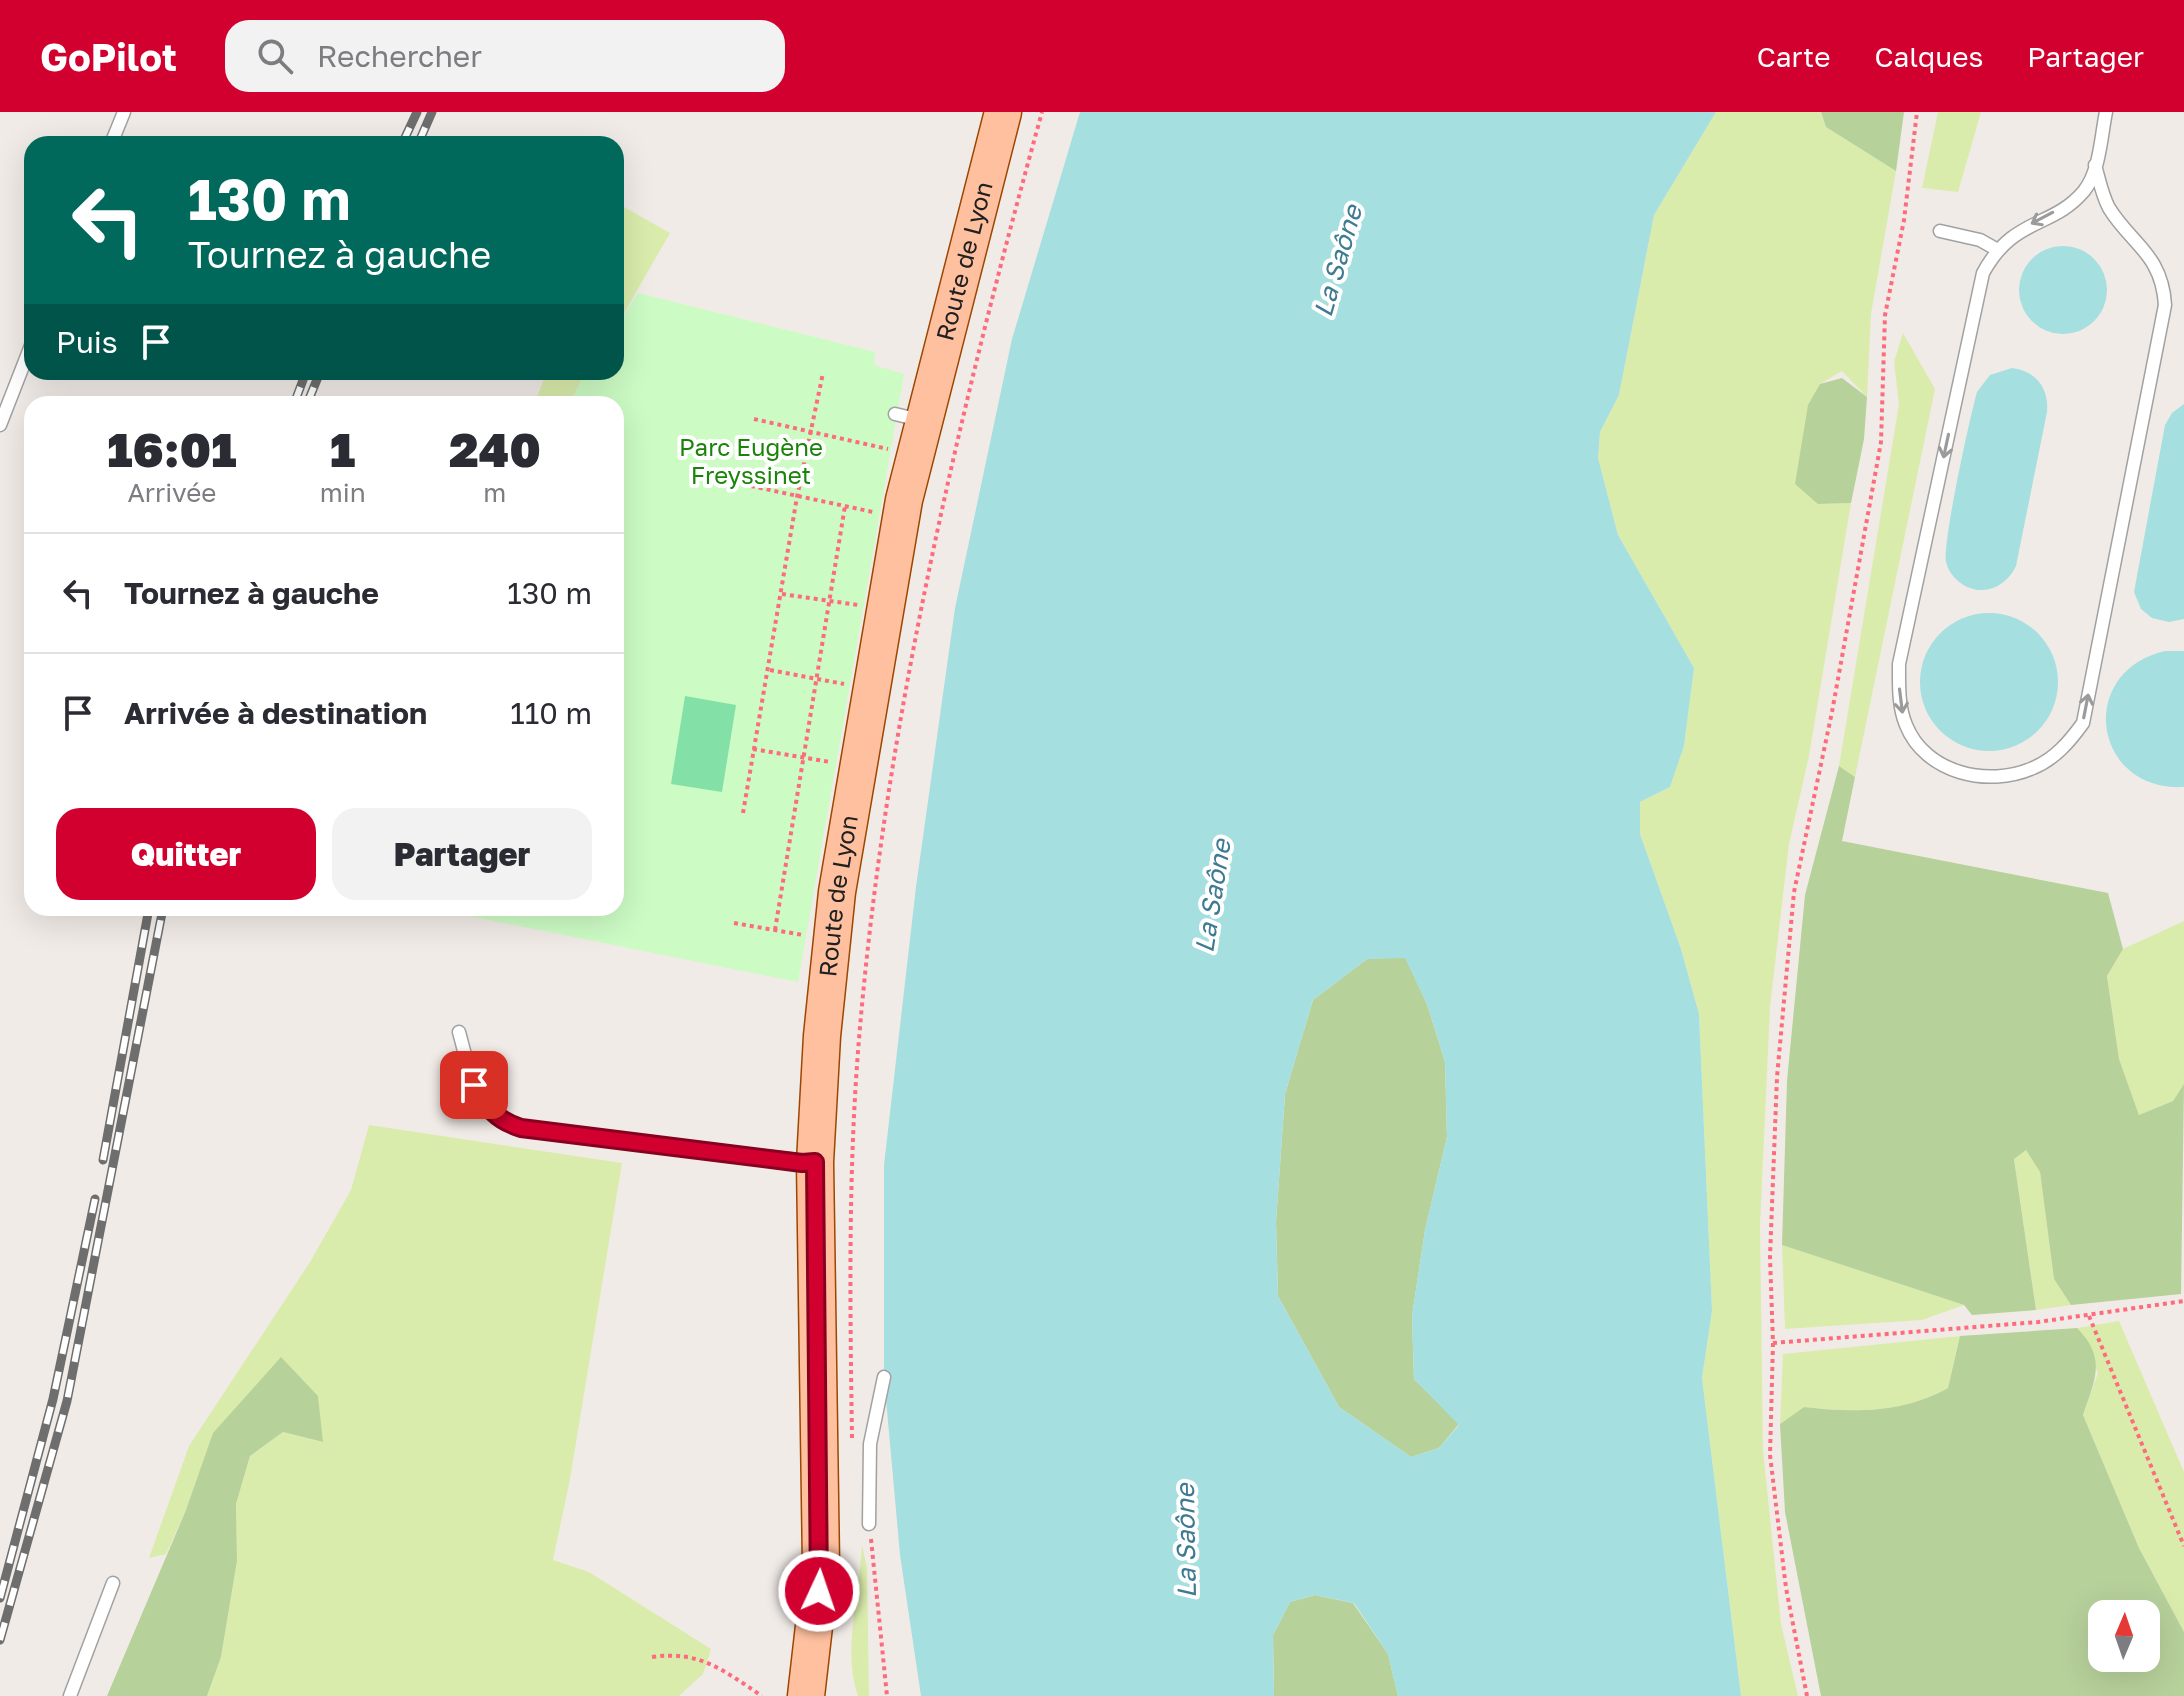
<!DOCTYPE html>
<html lang="fr">
<meta charset="utf-8">
<style>
:root{--surface:#fff;--page:#f2f2f3;--text:#2b2b33;--muted:#7c7c81;--line:#e1e1e2;--accent:#d1002f}
body{margin:0;font-family:"Golos Text",sans-serif;background:var(--page);color:var(--text);height:100vh;display:flex;flex-direction:column;font-size:30px;white-space:nowrap}
*{box-sizing:border-box;margin:0}
p{font-size:26px;color:var(--muted)}
.icon{flex:none;width:44px;height:44px;fill:none;stroke:currentColor;stroke-width:2;stroke-linecap:round;stroke-linejoin:round}
.map{position:relative;flex:1;overflow:hidden}
.side{position:absolute;left:24px;top:284px;width:600px;height:520px;display:flex;flex-direction:column;background:var(--surface);border-radius:24px;box-shadow:0 8px 32px #0002}
.side>*{flex:none}
.top-card{position:absolute;left:24px;top:24px;width:600px;height:244px;border-radius:24px;box-shadow:0 8px 32px #0002;background:#00695c;color:#fff;overflow:hidden}
.needle{width:52px;rotate:2deg}
.tools{position:absolute;left:2088px;top:1488px;display:grid;gap:16px}
.tools a{display:grid;place-items:center;width:72px;height:72px;border-radius:16px;background:var(--surface);box-shadow:0 8px 32px #0002;font-size:40px}
.pin{position:absolute;display:grid;place-items:center;width:68px;height:68px;color:#fff;margin:-34px;border-radius:16px;box-shadow:0 4px 12px #0006}
.me{position:absolute;width:88px;margin:-44px;rotate:3deg;stroke-linejoin:round;filter:drop-shadow(0 0 6px #0008)}
.turn{display:flex;align-items:center;gap:28px;height:168px;padding:0 32px;font-size:36px}
.turn .icon{width:104px;height:104px;stroke-width:2.5}
.turn b{display:block;font-size:56px;line-height:68px}
.then{display:flex;align-items:center;height:76px;padding:0 32px;background:#0003;gap:16px;font-size:30px}
.eta{display:flex;justify-content:space-evenly;align-items:center;height:136px;text-align:center}
.eta b{font-size:48px;font-weight:800;line-height:56px}
.button{display:flex;gap:16px;margin-top:auto;padding:16px 32px}
.button a{flex:1;height:92px;border-radius:24px;background:var(--accent);color:#fff;font-size:32px;font-weight:800;line-height:92px;text-align:center}
.button a+a{background:var(--page);color:var(--text)}
ul{padding:0;list-style:none}
li{display:flex;align-items:center;gap:24px;height:120px;padding:0 32px;border-top:2px solid var(--line)}
li div{flex:1}
li b{display:block;font-size:30px}
li em{font-style:normal}
header{display:flex;align-items:center;gap:48px;box-sizing:border-box;height:112px;padding:0 40px;background:var(--accent);color:#fff}
header strong{font-size:38px}
nav{display:flex;gap:44px;margin-inline-start:auto;font-size:28px}
.search{width:560px;height:72px;background:var(--page);display:flex;align-items:center;gap:20px;box-sizing:border-box;padding:0 28px;border-radius:24px;color:var(--muted);font-size:30px}
.map>svg:first-child{display:block}
.grass{fill:#daecac}
.forest{fill:#b7d19b;fill-rule:evenodd}
.park{fill:#ccfbc4}
.pitch{fill:#83e1a8}
.water{fill:#a6dfdf;fill-rule:evenodd}
.lines{fill:none;stroke-linecap:round;stroke-linejoin:round}
.service-casing{stroke:#a1a1a1;stroke-width:15}
.primary-casing{stroke:#9d4600;stroke-width:39}
.path{stroke:#fd6c7d;stroke-width:4;stroke-dasharray:4 4;stroke-linecap:butt}
.service{stroke:#fff;stroke-width:12}
.primary{stroke:#fec09f;stroke-width:36}
.rail-casing{stroke:#6e6e6e;stroke-width:9}
.rail{stroke:#fff;stroke-width:6;stroke-dasharray:18;stroke-linecap:butt}
.oneway{stroke:#9b9b9b}
.route-casing{stroke:#88001f;stroke-width:20}
.route{stroke:#d1002f;stroke-width:14}
.labels{text-anchor:middle;stroke-width:8;stroke-linejoin:round;paint-order:stroke}
.street-label{font-size:24px;fill:#202020;stroke:#fff}
.park-label{font-size:24px;fill:#1a8409;stroke:#fff}
.water-label{font-size:26px;font-style:italic;fill:#3e7b93;stroke:#fff}
</style>
<header>
<strong>GoPilot</strong>
<div class="search"><svg class="icon" aria-label="search" viewBox="0 0 24 24"><circle cx="10" cy="10" r="6"/><path d="M15 15l6 6"/></svg>Rechercher</div>
<nav><a>Carte</a><a>Calques</a><a>Partager</a></nav>
</header>
<div class="map">
<svg width="2184" height="1584" viewBox="0 0 2184 1584">
<rect width="100%" height="100%" fill="#f1ebe7"/>
<g class="grass">
<polygon points="1716,0 1821,0 1826,15 1896,59 1871,202 1867,285 1842,259 1820,272 1818,392 1851,391 1809,644 1789,732 1770,895 1760,1113 1763,1338 1781,1512 1798,1584 1741,1584 1702,1266 1712,1199 1699,902 1681,837 1640,722 1640,690 1670,675 1684,634 1694,556 1618,423 1598,346 1600,320 1619,283 1654,103"/>
<polygon points="1938,0 1981,0 1958,80 1922,76"/>
<polygon points="624,95 670,121 616,215 616,112"/>
<polygon points="1903,221 1935,277 1855,665 1839,654 1899,292 1894,250"/>
<polygon points="547,260 586,260 569,292 534,292"/>
<polygon points="2184,809 2184,972 2173,989 2139,1003 2119,947 2107,864 2123,837"/>
<polygon points="369,1013 622,1051 570,1367 553,1448 589,1460 711,1537 703,1562 679,1584 207,1584 221,1545 237,1449 236,1392 250,1344 283,1320 322,1330 318,1284 186,1398 166,1442 149,1446 189,1334 310,1150 351,1078"/>
<polygon points="2026,1037 2040,1060 2054,1167 2071,1193 2036,1198 2014,1046"/>
<polygon points="1782,1133 1964,1193 1922,1208 1785,1217"/>
<polygon points="2119,1209 2184,1360 2184,1520 2139,1436 2083,1303 2098,1261 2077,1216"/>
<path d="M1960,1224l-12,52c-44,25 -94,25 -144,19l-24,17 3,-70z"/>
<path d="M862,1433l5,23 2,128h-11c-16,-46 2,-103 4,-151z"/>
</g>
<g class="forest">
<polygon points="1821,0 1904,0 1896,59 1826,15"/>
<polygon points="1842,266 1867,285 1864,327 1851,391 1818,392 1795,372 1808,293 1820,272"/>
<polygon points="1839,654 1855,665 1842,729 2108,781 2123,837 2107,864 2119,947 2139,1003 2173,989 2184,972 2181,1182 2071,1193 2054,1167 2040,1060 2026,1038 2014,1047 2036,1198 1972,1203 1964,1193 1782,1133 1787,969 1805,783"/>
<polygon points="1405,845 1427,892 1445,950 1447,1025 1425,1118 1412,1204 1414,1267 1459,1312 1439,1336 1411,1345 1339,1295 1278,1184 1276,1110 1285,982 1313,888 1367,847"/>
<path d="M2077,1216c30,30 18,52 6,87l56,133 45,84v64h-363l-36,-184 -5,-88 24,-17c49,6 100,6 144,-19l12,-52zM2102,1502h44v44h-44z"/>
<polygon points="281,1245 318,1284 323,1330 283,1320 250,1344 236,1392 237,1449 221,1545 207,1584 107,1584 186,1398 213,1321"/>
<polygon points="1315,1483 1353,1491 1388,1542 1398,1584 1274,1584 1273,1523 1290,1490"/>
</g>
<polygon class="park" points="638,181 875,240 874,253 904,262 798,870 429,796 616,796 616,292 569,292 586,260 616,260 616,215"/>
<polygon class="pitch" points="685,584 736,593 722,680 671,672"/>
<g class="water">
<path d="M1080,0h636l-62,103 -35,180 -19,37 -2,26 20,77 76,133 -10,78 -14,41 -30,15v32l41,115 18,65 13,297 -10,67 39,318h-343l-10,-42 -34,-51 -39,-8 -25,7 -17,33 1,61h-353l-21,-141 -16,-178v-212l32,-278 39,-279 57,-269zM1405,846l22,46 18,58 2,75 -22,93 -13,86 2,63 45,46 -20,23 -28,9 -72,-50 -61,-111 -2,-74 9,-128 28,-94 54,-41z"/>
<circle cx="2063" cy="178" r="44"/>
<path d="M2012,256c24,3 37,20 35,44l-31,154c-6,13 -18,23 -33,24 -17,1 -33,-12 -37,-28 -4,-18 24,-146 31,-170l13,-17z"/>
<polygon points="2184,292 2184,507 2169,510 2152,506 2141,497 2134,480 2165,313 2172,301"/>
<circle cx="1989" cy="570" r="69"/>
<path d="M2165,539h19v136c-91,5 -109,-115 -19,-136z"/>
</g>
<g class="lines">
<g class="service-casing">
<g id="service">
<polyline points="111,32 124,0"/>
<path d="M2095,53c4,14 7,30 14,43 22,36 53,46 56,97l-82,418c-13,18 -28,36 -50,45 -45,20 -108,5 -127,-43 -8,-19 -7,-41 -7,-61l84,-391c31,-57 69,-44 101,-82 16,-20 17,-55 22,-79"/>
<polyline points="1940,119 1980,128 1996,137"/>
<polyline points="895,302 920,308"/>
<polyline points="0,313 32,231"/>
<path d="M459,920c11,40 17,82 62,96l293,34"/>
<polyline points="869,1412 870,1332 884,1265"/>
<polyline points="70,1584 113,1471"/>
</g>
</g>
<g class="primary-casing">
<g id="primary">
<path id="s1" d="M806,1584l15,-131 -6,-403 7,-126 15,-144 67,-392 99,-388"/>
</g>
</g>
<g class="path">
<polyline points="754,307 888,337"/>
<polyline points="704,364 873,400"/>
<polyline points="782,482 858,493"/>
<polyline points="770,558 844,572"/>
<polyline points="753,637 830,650"/>
<polyline points="743,701 797,385 823,261"/>
<polyline points="734,811 803,823"/>
<polyline points="775,818 845,394"/>
<polyline points="2089,1204 2184,1434"/>
<polyline points="1773,1231 2038,1210 2184,1189"/>
<path d="M852,1326c-2,-133 -4,-266 7,-399 26,-313 99,-624 183,-927"/>
<polyline points="871,1427 887,1584"/>
<path d="M652,1545c48,-7 72,14 110,39"/>
<polyline points="1807,1584 1786,1476 1770,1343 1773,1231 1770,1145 1777,965 1794,780 1832,600 1881,330 1885,203 1904,108 1917,0"/>
</g>
<use href="#service" class="service"/>
<use href="#primary" class="primary"/>
<g class="rail-casing">
<g id="rail">
<polyline points="402,32 417,0"/>
<polyline points="418,32 432,0"/>
<polyline points="294,292 306,260"/>
<polyline points="307,292 320,260"/>
<polyline points="103,1048 149,796"/>
<polyline points="0,1486 53,1287 95,1087"/>
<polyline points="0,1528 67,1289 163,796"/>
</g>
</g>
<use href="#rail" class="rail"/>
</g>
<defs><path id="oneway-shaft" d="M-6 0H5M1.5-3L5.5 0L1.5 3" fill="none" stroke-width="1.6" stroke-linecap="round" stroke-linejoin="round" transform="scale(2)"/></defs>
<g class="oneway">
<use href="#oneway-shaft" transform="translate(2042 106) rotate(152)"/>
<use href="#oneway-shaft" transform="translate(1946 334) rotate(102)"/>
<use href="#oneway-shaft" transform="translate(1901 589) rotate(83)"/>
<use href="#oneway-shaft" transform="translate(2086 594) rotate(-79)"/>
</g>
<g class="lines">
<g class="route-casing">
<path id="route" d="M474,973c12,22 22,35 47,43l281,35 13,-1 4,429"/>
</g>
<use href="#route" class="route"/>
</g>
<g class="labels">
<g class="street-label">
<text dy="8" stroke="none"><textPath href="#s1" startOffset="1450">Route de Lyon</textPath></text>
<text dy="8" stroke="none"><textPath href="#s1" startOffset="802">Route de Lyon</textPath></text>
</g>
<g class="park-label">
<text x="751" y="344">Parc Eugène<tspan x="751" dy="28">Freyssinet</tspan></text>
</g>
<g class="water-label">
<text transform="translate(1338 149) rotate(-74)" y="9">La Saône</text>
<text transform="translate(1213 784) rotate(-81)" y="9">La Saône</text>
<text transform="translate(1186 1429) rotate(-91)" y="9">La Saône</text>
</g>
</g>
</svg>
<div class="tools">
<a><svg class="needle" viewBox="-14 -14 28 28"><path d="M0-13l5 13h-10z" fill="#e53935"/><path d="M0 13l5-13h-10z" fill="#7c7c81"/></svg></a>
</div>
<div class="pin" style="left:474px;top:973px;background:#d93025"><svg class="icon" aria-label="arrive" viewBox="0 0 24 24"><path d="M6 21V4h12l-3 4 3 4H6"/></svg></div>
<svg class="me" style="left:819px;top:1479px" viewBox="-20 -20 40 40"><circle r="17" fill="#d1002f" stroke="#fff" stroke-width="3"/><path d="M0-11L8 9 0 5-8 9z" fill="#fff"/></svg>
<div class="top-card">
<div class="turn"><svg class="icon" aria-label="left" viewBox="0 0 24 24"><path d="M17 20v-9H6M10 6l-5 5 5 5"/></svg><div><b>130 m</b>Tournez à gauche</div></div>
<div class="then">Puis<svg class="icon" aria-label="arrive" viewBox="0 0 24 24"><path d="M6 21V4h12l-3 4 3 4H6"/></svg></div>
</div>
<section class="side">
<div class="eta">
<div><b>16:01</b><p>Arrivée</p></div>
<div><b>1</b><p>min</p></div>
<div><b>240</b><p>m</p></div>
</div>
<ul>
<li><svg class="icon" aria-label="left" viewBox="0 0 24 24"><path d="M17 20v-9H6M10 6l-5 5 5 5"/></svg><div><b>Tournez à gauche</b></div><em>130 m</em></li>
<li><svg class="icon" aria-label="arrive" viewBox="0 0 24 24"><path d="M6 21V4h12l-3 4 3 4H6"/></svg><div><b>Arrivée à destination</b></div><em>110 m</em></li>
</ul>
<div class="button"><a>Quitter</a><a>Partager</a></div>
</section>
</div>
